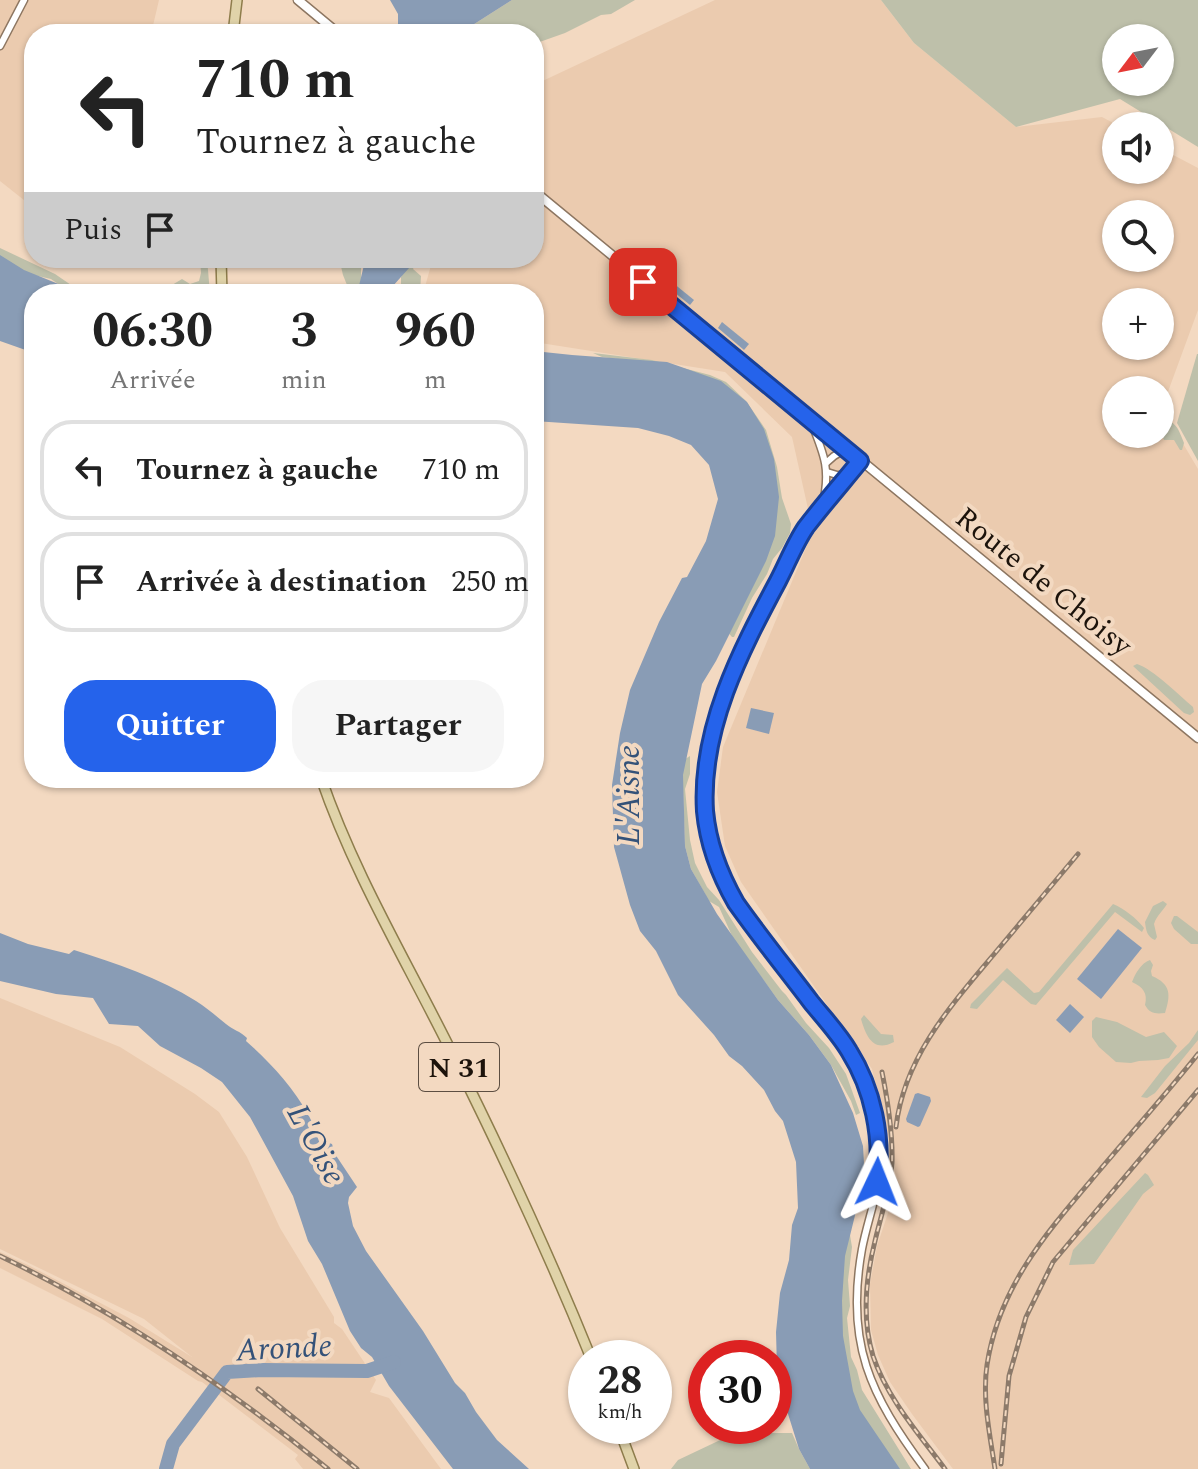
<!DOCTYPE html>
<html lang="fr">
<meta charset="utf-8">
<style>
:root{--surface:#fff;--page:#f6f6f6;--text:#222;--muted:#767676;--line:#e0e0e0;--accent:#2563eb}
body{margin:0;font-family:Spectral,serif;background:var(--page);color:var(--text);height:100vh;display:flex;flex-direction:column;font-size:30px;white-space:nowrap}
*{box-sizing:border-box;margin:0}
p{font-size:26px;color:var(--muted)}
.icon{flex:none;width:44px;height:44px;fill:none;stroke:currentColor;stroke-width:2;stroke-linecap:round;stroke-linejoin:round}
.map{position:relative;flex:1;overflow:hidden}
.sheet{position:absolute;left:24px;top:284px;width:520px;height:504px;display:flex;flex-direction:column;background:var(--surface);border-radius:32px;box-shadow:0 2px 6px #0004}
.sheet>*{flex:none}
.top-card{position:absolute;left:24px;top:24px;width:520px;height:244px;border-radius:32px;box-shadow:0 2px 6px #0004;background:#fff;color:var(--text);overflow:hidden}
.needle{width:52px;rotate:238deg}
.fabs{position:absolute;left:1102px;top:24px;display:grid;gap:16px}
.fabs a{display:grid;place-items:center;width:72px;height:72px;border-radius:50%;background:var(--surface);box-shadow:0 2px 6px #0004;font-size:40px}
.speed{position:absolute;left:568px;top:1340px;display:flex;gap:16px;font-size:40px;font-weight:700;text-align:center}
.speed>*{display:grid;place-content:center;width:104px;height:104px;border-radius:50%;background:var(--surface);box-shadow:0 2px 6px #0004;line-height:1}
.speed small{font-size:20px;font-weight:400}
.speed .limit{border:12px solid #d22;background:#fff;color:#111}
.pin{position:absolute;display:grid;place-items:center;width:68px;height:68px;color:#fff;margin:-34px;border-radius:16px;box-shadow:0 4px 12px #0006}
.me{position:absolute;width:88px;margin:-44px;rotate:2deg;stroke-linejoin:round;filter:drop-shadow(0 0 6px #0008)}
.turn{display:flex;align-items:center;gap:28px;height:168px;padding:0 40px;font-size:36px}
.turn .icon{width:104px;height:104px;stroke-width:2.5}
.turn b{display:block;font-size:56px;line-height:68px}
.then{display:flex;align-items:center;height:76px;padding:0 40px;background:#0003;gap:16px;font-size:30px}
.eta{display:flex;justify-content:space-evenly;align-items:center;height:136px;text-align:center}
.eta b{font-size:48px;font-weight:700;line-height:56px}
.action{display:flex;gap:16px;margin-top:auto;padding:16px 40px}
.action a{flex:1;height:92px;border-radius:32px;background:var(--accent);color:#fff;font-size:32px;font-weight:700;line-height:92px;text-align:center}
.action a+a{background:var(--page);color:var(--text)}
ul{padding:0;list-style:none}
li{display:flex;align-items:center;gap:24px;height:100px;margin:0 16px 12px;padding:0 24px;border:4px solid var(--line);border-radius:32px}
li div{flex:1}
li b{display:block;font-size:30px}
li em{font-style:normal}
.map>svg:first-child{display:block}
.built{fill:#ebcbaf;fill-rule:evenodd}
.green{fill:#bec0aa;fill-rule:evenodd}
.water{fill:#899cb5}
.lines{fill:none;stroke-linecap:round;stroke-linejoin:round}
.river{stroke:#899cb5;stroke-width:14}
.street-casing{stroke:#8d7661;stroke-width:9}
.secondary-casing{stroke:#8d7661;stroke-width:11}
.primary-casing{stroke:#8e7d4c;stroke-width:12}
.street{stroke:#fff;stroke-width:6}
.secondary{stroke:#fff;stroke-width:8}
.primary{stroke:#e0d3a9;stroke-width:9}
.rail-casing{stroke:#8c7a6a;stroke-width:5}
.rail{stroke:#f3d9c1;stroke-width:2;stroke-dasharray:6;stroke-linecap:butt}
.route-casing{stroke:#184099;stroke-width:20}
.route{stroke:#2563eb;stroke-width:14}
.labels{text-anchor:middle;stroke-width:8;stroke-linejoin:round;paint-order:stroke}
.shield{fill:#f3d9c1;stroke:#5c4e42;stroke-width:2}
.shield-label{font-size:28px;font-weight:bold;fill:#1c130b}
.street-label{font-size:30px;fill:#1c130b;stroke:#f3d9c1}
.water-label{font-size:32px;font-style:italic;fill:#345279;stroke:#f3d9c1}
</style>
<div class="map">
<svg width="1198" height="1469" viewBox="0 0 1198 1469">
<rect width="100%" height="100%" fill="#f3d9c1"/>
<g class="built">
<polygon points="0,0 159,0 151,34 34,34 34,208 0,181"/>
<path d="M715,0h166l33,43 102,84 86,-10 17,9h-3v44h44v-22l38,20v142l-36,98 36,61v1000h-245l-41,-55 -22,-32 -12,-27 -7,-25 -1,-46 7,-38 11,-33 7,-48 -23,-96 -131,-187 -16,-36 -8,-54 6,-45 90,-216 -21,-94 -67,-65 -191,-30v-48h-111l10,-36h101v-66l7,-5 -7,-7v-95zM1116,214h44v44h-44zM1116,302h44v44h-44zM1116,390h44v44h-44z"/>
<polygon points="0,998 120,1047 195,1094 219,1112 247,1157 280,1228 334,1317 334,1323 342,1329 376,1380 370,1392 389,1398 441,1469 303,1469 295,1459 298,1455 202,1382 198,1381 102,1319 0,1268 0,1252 30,1266 129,1318 192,1357 144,1319 0,1249"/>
</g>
<g class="green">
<polygon points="512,0 635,0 611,14 601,15 565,33 534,44 534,34 454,34 468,28"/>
<path d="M881,0h317v147l-78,-48 -104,28 -102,-84zM1116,38h44v44h-44z"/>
<polygon points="0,248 55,274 74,287 100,294 73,294 51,279 25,273 0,257"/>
<polygon points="200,258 207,258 210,294 160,294 156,292 156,290 171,291 172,285 182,279 190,284 199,281 201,273"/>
<polygon points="339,258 358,258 361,263 361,287 352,288 347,285 343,275"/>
<polygon points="412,258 423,258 424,263 421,266 414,267 413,269 421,276 420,292 419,294 401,294 401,277"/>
<polygon points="593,353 652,360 710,375 726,382 746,401 766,430 777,467 782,498 791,524 790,533 782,548 773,559 767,574 752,598 734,637 732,637 727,631 768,544 640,362 602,357"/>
<polygon points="1197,354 1198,354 1198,461 1177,423"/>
<path d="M1160,414c17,13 16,8 24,29l-2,7h-2l-6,-10h-10l-2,-5 6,-5 -8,-10z"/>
<path d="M1137,664c16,5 42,31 56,43l1,5 -4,3 -6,-2 -51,-47z"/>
<polygon points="690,756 690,774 685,789 690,840 695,863 707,887 719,900 752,952 782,991 786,995 806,1023 829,1048 846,1074 860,1113 856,1115 851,1101 831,1065 809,1035 778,1000 733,938 719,907 709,901 691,869 685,846 682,761"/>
<path d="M1163,901l4,3c-4,7 -10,11 -13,20l3,13 -2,3c-8,-3 -9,-10 -10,-18l8,-16z"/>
<path d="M1113,904c12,5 23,14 31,24l-2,4 -27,-20 -79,93 -5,-1 -28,-24 -26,29 -7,-1 1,-4 36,-36 27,25 5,-1z"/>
<polygon points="1174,916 1177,916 1198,932 1198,944 1191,944 1174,929 1171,923"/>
<path d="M1150,960l3,5 -2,6 1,5c19,8 19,19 13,37 -9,1 -15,1 -20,-8 3,-12 -2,-18 -13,-23 3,-8 9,-19 18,-22z"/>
<path d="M864,1015l17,19 12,1 1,7c-21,11 -28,-6 -33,-23z"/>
<polygon points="1096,1017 1117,1022 1146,1037 1164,1032 1177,1046 1169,1058 1158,1060 1139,1061 1131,1063 1116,1062 1099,1047 1092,1037 1092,1021"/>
<polygon points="1198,1030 1198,1040 1155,1093 1147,1098 1141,1097 1165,1066 1189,1043"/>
<polygon points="1145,1173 1148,1175 1154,1185 1143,1194 1094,1264 1069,1265 1073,1250"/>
<polygon points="850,1235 852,1247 848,1280 850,1306 847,1318 851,1357 857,1370 862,1390 911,1469 898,1469 857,1411 845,1363 838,1296 846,1240"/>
<polygon points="735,1433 792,1433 799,1449 810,1469 671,1469 678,1460"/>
</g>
<g class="water">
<polygon points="390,0 512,0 468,28 454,34 400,34 398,27 398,14"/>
<polygon points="0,255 24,270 83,294 34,294 34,353 0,341"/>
<polygon points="368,258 418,258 392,287 390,294 357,294 364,265"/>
<polygon points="662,274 694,300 690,305 658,279"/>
<polygon points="722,322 749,344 744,350 718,328"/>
<polygon points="534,351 572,355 667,362 721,381 747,402 764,429 774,459 779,497 775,536 766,561 716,661 702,684 683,775 685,846 691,869 717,914 778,1000 809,1035 831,1065 853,1113 863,1146 864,1164 861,1191 845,1256 842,1301 843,1336 853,1391 860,1410 900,1469 810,1469 799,1449 783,1398 777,1369 776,1332 780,1293 789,1260 792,1225 798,1208 796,1162 783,1121 775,1111 764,1090 742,1066 729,1056 714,1035 678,995 656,951 640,931 630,905 614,847 612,785 620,733 630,690 659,622 682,578 687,577 706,541 718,499 709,465 691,445 669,436 638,428 534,421"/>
<polygon points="751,708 774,713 769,734 746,728"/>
<polygon points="1118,929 1142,948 1101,999 1077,979"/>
<path d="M0,933l28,11 41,10 5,-4c41,13 86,28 122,51 11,7 20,15 30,23 7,6 14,7 21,14l-1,3c23,20 47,46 62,73 5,9 8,20 12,30l6,-2 6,2 3,10 22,33 -8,10 -1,6 5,23 13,25 57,80 32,52 10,10 11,19 21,28 32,29h-76l-64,-83 -17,-29 -11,-9 -11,-17 -28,-67 -14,-23 -15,-45 -43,-79 -28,-35 -21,-14 -41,-22 -22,-20 -29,-2 -16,-26 -37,-4 -56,-13z"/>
<polygon points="1070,1004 1084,1017 1070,1033 1056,1020"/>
<polygon points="918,1093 930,1097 931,1101 920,1126 918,1127 907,1122 906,1119 915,1094"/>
</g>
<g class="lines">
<polyline class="river" points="166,1469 173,1444 227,1372 262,1370 367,1371 394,1362"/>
<g class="street-casing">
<g id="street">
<polyline points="0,46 24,0"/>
<path d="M811,422c14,34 20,49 11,85"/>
<path d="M860,461c-18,21 -37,44 -54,66 -13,18 -21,40 -31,60 -36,68 -75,144 -70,224 3,33 15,64 31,92 23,34 49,65 74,97 28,37 52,65 64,110 8,29 6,62 0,91 -4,16 -9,32 -12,48 -17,94 8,146 63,220"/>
<polyline points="826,463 834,456 846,449"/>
<polyline points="827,472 837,475 848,475"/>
</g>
</g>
<g class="secondary-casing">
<g id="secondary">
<polyline points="298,0 339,34"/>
<polyline points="534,191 1198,738"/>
</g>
</g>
<g class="primary-casing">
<g id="primary">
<polyline points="233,34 237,0"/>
<polyline points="221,258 222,294"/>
<path d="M321,778c33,96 86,184 131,275 50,100 97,201 139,305"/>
<polyline points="618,1426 634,1469"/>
</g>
</g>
<use href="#street" class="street"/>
<use href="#secondary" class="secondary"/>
<use href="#primary" class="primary"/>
<g class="rail-casing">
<g id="rail">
<path d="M882,1072c6,30 11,61 10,91 -2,27 -11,52 -17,78 -9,36 -13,79 -2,115 14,42 46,78 72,113"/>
<path d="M896,1127c8,-70 56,-123 99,-174 28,-33 55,-66 83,-99"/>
<path d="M0,1256c119,57 226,130 328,213"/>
<polyline points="258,1389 357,1469"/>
<polyline points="1001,1464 1009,1376 1026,1317 1053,1262 1198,1090"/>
<path d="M995,1469c-5,-34 -13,-70 -8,-104 12,-80 62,-135 112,-194 33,-39 67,-77 99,-117"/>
</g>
</g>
<use href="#rail" class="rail"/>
</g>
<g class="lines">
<g class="route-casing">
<path id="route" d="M643,282l217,179c-18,22 -37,44 -54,66 -11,16 -19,37 -28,54 -38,71 -78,148 -73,230 3,33 15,64 31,92 24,34 50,66 75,99 13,16 28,32 38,49 24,38 34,87 28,131"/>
</g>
<use href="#route" class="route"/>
</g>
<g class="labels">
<rect class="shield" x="419" y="1043" width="80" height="48" rx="6"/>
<g class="shield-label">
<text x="459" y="1077">N 31</text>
</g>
<g class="street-label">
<text transform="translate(1044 581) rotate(39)" y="10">Route de Choisy</text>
</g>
<g class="water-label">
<text transform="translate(628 795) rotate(-90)" y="11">L'Aisne</text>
<text transform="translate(317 1144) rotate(61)" y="11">L'Oise</text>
<text transform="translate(284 1347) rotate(-3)" y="11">Aronde</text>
</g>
</g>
</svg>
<div class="fabs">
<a><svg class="needle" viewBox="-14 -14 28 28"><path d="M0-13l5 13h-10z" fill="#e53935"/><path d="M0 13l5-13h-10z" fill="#767676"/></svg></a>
<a><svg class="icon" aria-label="sound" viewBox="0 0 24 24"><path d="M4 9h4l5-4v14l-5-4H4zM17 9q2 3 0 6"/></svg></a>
<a><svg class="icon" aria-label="search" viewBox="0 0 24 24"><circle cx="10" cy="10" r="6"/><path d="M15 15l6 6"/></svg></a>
<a>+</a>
<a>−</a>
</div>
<div class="speed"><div>28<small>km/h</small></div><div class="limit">30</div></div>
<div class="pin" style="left:643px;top:282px;background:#d93025"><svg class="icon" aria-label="arrive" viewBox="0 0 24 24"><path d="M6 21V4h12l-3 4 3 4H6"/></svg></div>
<svg class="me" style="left:877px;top:1182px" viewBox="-20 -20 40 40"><path d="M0-17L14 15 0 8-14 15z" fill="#2563eb" stroke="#fff" stroke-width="4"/></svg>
<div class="top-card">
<div class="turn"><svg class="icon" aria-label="left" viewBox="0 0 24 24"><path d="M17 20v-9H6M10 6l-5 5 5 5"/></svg><div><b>710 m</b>Tournez à gauche</div></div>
<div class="then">Puis<svg class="icon" aria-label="arrive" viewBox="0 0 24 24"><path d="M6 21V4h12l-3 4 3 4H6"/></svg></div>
</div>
<section class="sheet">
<div class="eta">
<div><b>06:30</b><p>Arrivée</p></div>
<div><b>3</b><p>min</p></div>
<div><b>960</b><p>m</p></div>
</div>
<ul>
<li><svg class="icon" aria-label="left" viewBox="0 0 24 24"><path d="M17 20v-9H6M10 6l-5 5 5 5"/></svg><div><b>Tournez à gauche</b></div><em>710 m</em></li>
<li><svg class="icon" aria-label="arrive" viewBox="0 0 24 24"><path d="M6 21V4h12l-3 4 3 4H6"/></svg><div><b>Arrivée à destination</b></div><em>250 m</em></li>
</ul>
<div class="action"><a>Quitter</a><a>Partager</a></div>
</section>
</div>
